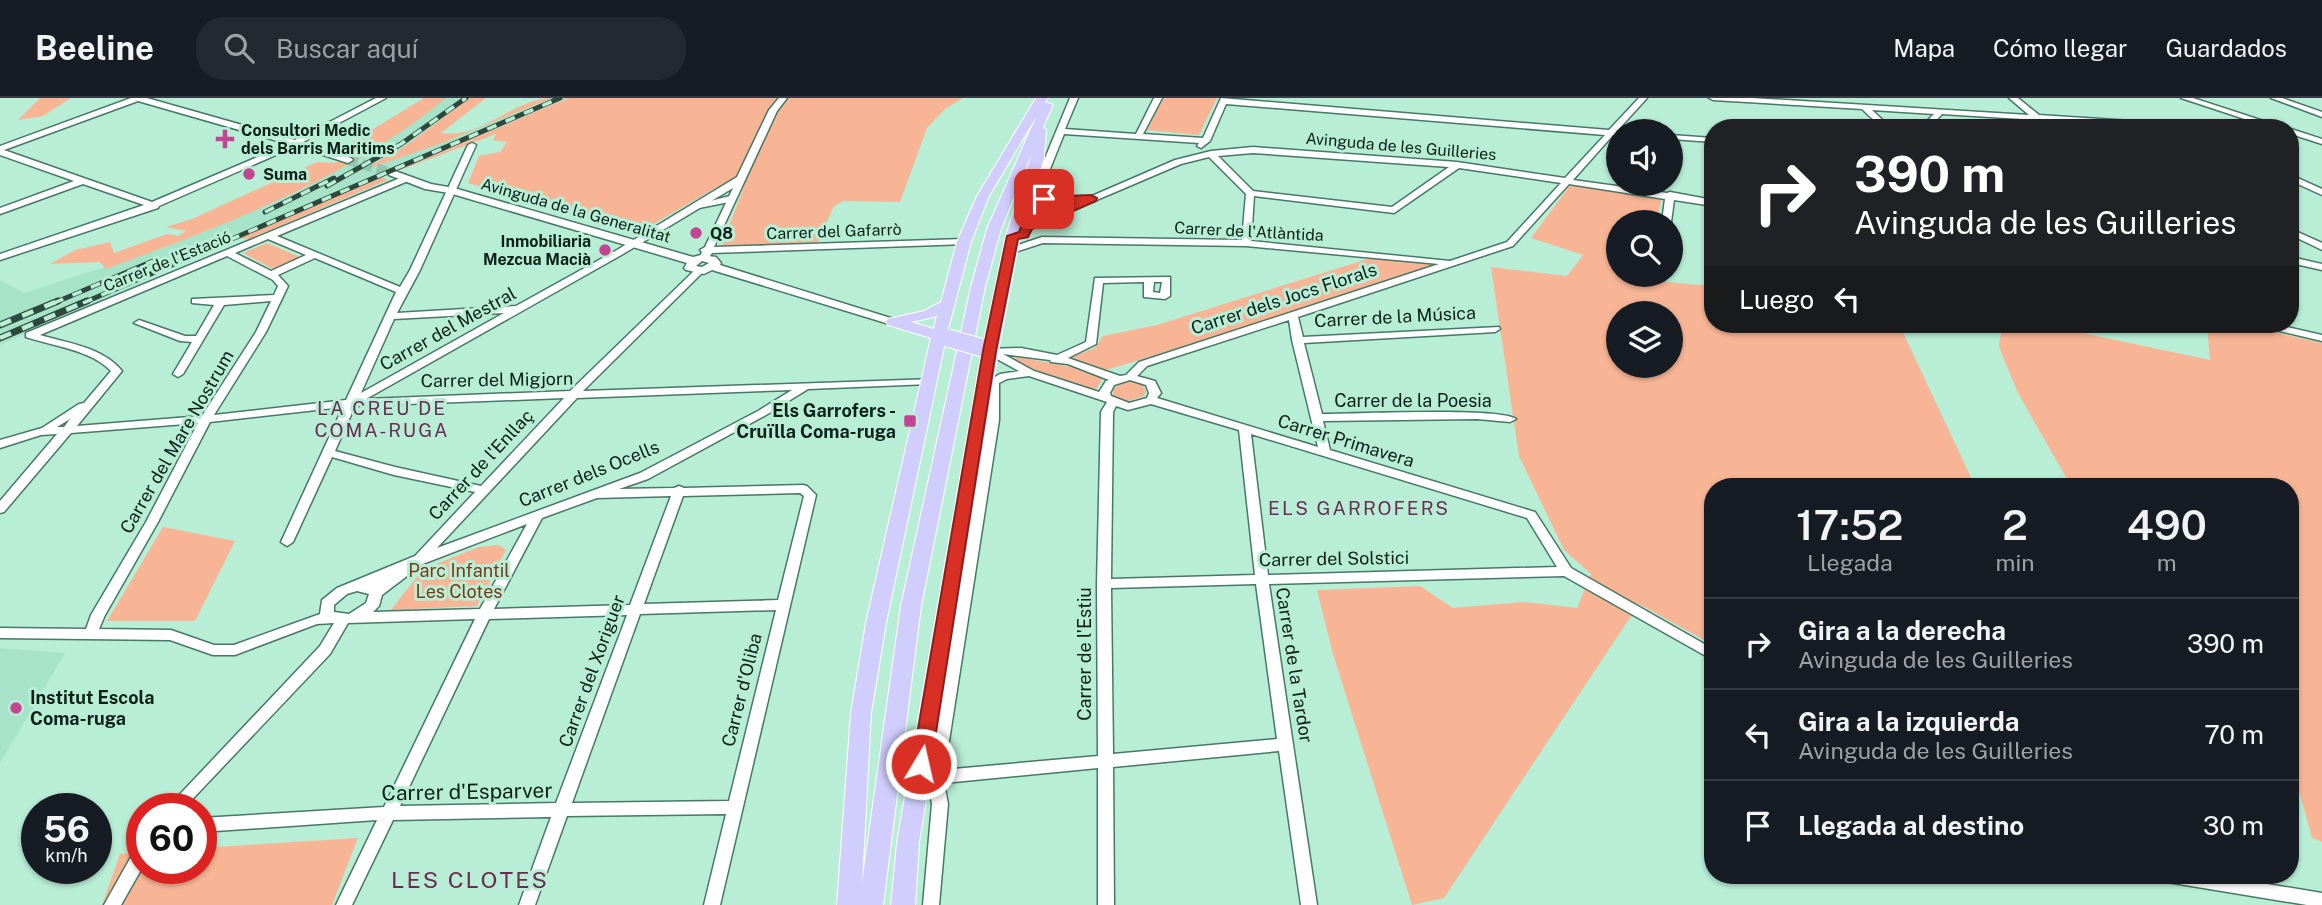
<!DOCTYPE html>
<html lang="es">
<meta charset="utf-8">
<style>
:root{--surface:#171b24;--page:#242831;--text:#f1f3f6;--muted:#9ea1a6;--line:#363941}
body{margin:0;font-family:"Public Sans",sans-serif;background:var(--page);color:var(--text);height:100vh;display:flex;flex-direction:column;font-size:26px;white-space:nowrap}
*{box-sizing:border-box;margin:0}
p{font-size:23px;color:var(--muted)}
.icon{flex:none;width:38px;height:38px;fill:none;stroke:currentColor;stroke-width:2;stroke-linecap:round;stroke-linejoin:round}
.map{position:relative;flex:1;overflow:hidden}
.panel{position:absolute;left:1704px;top:380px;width:595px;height:406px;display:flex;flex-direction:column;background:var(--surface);border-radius:28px;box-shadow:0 2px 5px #0004}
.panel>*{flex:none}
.banner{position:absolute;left:1704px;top:21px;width:595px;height:214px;border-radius:28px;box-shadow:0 2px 5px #0004;background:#202124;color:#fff;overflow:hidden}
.fabs{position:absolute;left:1606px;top:21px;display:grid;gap:14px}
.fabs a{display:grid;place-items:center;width:77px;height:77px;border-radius:50%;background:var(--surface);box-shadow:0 2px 5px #0004;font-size:35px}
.speed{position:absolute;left:21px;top:695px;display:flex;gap:14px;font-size:35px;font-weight:700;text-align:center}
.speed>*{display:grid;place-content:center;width:91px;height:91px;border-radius:50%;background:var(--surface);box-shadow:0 2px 5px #0004;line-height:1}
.speed small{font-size:18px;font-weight:400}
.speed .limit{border:10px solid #d22;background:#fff;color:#111}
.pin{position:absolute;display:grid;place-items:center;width:60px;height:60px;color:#fff;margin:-30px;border-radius:14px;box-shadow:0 4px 10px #0006}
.me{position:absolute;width:77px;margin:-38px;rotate:9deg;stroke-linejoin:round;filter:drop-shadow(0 0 5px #0008)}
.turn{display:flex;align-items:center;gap:24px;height:147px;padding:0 35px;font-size:32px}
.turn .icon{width:91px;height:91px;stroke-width:2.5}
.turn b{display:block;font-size:49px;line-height:60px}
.then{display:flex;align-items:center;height:66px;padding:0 35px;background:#0003;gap:14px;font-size:26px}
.eta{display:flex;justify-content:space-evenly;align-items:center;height:119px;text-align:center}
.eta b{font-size:42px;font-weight:600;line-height:49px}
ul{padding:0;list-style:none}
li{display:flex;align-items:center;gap:21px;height:91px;padding:0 35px;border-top:2px solid var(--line)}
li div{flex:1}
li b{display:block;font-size:26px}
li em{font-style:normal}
header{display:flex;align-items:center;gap:42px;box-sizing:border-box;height:98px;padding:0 35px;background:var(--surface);border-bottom:2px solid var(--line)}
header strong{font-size:33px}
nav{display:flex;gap:38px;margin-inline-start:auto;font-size:24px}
.search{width:490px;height:63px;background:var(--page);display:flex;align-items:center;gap:18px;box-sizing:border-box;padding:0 24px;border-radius:28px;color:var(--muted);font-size:26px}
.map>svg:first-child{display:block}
.built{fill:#a6e3c9}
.green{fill:#f7b595;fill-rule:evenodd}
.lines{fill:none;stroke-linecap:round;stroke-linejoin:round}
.tertiary-tunnel{stroke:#95c4b0;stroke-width:10;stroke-dasharray:10 5;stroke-linecap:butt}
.minor-casing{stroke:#477965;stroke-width:3}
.tertiary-casing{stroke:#477965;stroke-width:3}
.primary-casing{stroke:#fff;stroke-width:2}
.minor{fill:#fff;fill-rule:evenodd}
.tertiary{fill:#fff;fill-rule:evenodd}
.primary{fill:#d1cefd;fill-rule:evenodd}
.rail-far1-casing{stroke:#2d493e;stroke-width:5}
.rail-casing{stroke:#2d493e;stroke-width:7}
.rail-far1{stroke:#b8edd6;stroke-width:3.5;stroke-dasharray:10;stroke-linecap:butt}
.rail{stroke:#b8edd6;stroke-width:4.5;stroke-dasharray:12;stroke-linecap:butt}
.primary-bridge-casing{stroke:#fff;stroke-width:19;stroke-linecap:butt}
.primary-bridge{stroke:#d1cefd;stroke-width:17}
.route{fill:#d93025;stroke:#8d1f18;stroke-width:2}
.poi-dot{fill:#c34491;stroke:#b8edd6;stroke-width:2.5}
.labels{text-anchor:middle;stroke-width:6;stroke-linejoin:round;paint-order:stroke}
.far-poi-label{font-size:16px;font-weight:bold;fill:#0b2018;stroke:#b8edd6;text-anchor:start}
.far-street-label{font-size:16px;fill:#0b2018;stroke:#b8edd6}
.street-label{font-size:18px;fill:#0b2018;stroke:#b8edd6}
.poi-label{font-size:18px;font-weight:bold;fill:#0b2018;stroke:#b8edd6;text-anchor:end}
.park-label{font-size:18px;fill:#7a3a16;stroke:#b8edd6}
.neighbourhood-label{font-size:19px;letter-spacing:2px;fill:#6b2c51;stroke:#b8edd6}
.near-street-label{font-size:21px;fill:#0b2018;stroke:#b8edd6}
.near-neighbourhood-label{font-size:23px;letter-spacing:2px;fill:#6b2c51;stroke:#b8edd6}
</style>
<header>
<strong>Beeline</strong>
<div class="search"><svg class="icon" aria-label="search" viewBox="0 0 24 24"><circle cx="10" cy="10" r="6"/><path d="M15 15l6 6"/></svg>Buscar aquí</div>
<nav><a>Mapa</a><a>Cómo llegar</a><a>Guardados</a></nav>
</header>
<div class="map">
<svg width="2322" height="807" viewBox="0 0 2322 807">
<rect width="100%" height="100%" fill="#b8edd6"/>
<g class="built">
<polygon points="446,0 470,0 404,49 364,72 442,45 552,0 568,0 370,81 0,247 0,182 24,195 167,149 336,73"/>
<polygon points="0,550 65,555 0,665"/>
</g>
<g class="green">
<polygon points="40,0 71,0 43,18 18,22"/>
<path d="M424,0h22c-97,81 -223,128 -340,171l-6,-7 -50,2 25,-14 35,-8 4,11 53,-19 11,2 8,-5 -20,-4 26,-8 125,-57 18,1 14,-8 -10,-5z"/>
<path d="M470,0h16l-45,35c39,7 73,-35 111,-35l-110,45 -83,29 45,-25z"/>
<polygon points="568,0 963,0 945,11 927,30 900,104 844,103 834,108 818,144 721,148 744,89 717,89 640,134 468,85 479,58 500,54 507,44 493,42 496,36 382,79 388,82 249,141 239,140"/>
<polygon points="1164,0 1217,0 1199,37 1147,32"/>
<path d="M1571,86l91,14 -6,24h-37v53h23l-1,5 72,6v38h186l76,162h-262v159l-74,-41 -195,294 -32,7 -79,-251 -16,-64 103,-4 33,22 70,-6 54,6 14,-34 -27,-24 -45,-94 -28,-189 76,9 16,-21 -52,-17zM1619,215h52v53h-52z"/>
<polygon points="267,145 300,159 273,171 243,155"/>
<polygon points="1371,160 1444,167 1107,272 1067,261 1095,250 1103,238 1157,227"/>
<polygon points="2002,226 2040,226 2210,262 2207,226 2239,226 2322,245 2322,744 2312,740 2300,696 2291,689 2291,388 2071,388 2018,295 1999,249"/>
<polygon points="1017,259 1072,269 1103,280 1097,290 1085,292 1016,265 1012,261"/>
<polygon points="1130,283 1143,287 1146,293 1144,298 1125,304 1113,299 1113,290"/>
<polygon points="163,429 235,443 195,523 107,523"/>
<polygon points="499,447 506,452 477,508 391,512 423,471 479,449"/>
<polygon points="358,740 332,807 102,807 120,756 142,754 142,770 201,770 201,750"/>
</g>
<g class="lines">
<polyline class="tertiary-tunnel" points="348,62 392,75"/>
<g class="minor-casing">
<g id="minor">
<path d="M131,0h16l148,42 81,-42h10l-94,50 -133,58 -1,2 -158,52v-6l144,-49 -61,-21 -83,30v-6l74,-27 -74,-26v-9zM138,3l150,43 -136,58 -148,-52z"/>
<path d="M779,0h8l-10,13 -63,136 250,-8 3,1v4l-255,9 -4,6h-6l-2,-2 2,-5 -2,-2 5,-3 28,-59 -110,66 -257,145 204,-8 126,-122 3,-1 5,3 -2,2 -119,118 351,-12 1,2 -1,2 -4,1 -122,5 -42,26 -118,64 -29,10 55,-1 5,-2 5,2 119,-3 4,1 9,9 -96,410h-16l22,-91 -159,2 -32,89h-16l32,-88 -158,3 -41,85h-16l41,-85 -176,12v-14l183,-11 91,-188 -127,4 -18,31 -146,154h-17l153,-162 14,-23 -17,1 -82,31h-22l-43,-15 -170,-2v-10l86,1 5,-14 55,-93 52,-99 -127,10 -67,79 -4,1v-12l57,-67 -16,1 -41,13v-8l42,-12 37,-24 5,-1 27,-32c-20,-21 -58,-25 -85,-34v-4l379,-157 3,1v4l-131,55 123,51 10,-17 58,-125 4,-2 4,2 -56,125 -23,43 119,-7 101,-56 120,-73 32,-67zM268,141l38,16 -35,16 -36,-18zM227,158l46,24 5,6 -4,9 -82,4v4l22,2 -18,31h-11l-46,-16 -5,3 46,18 12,1 -19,32 5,3 5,-3 41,-69 47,-4 -15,31 -54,84 -125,10 45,-55c-19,-24 -55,-28 -82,-36zM315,160l81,34 -50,108 -132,15 52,-83 22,-46 -10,-11zM504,215l-143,80 33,-74zM792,292l-34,21 -118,62 -203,75 140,-150zM564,300l-83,88 -86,-19 -60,-16 20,-45zM343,309l-62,135 6,4 6,-4 39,-85 62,18 81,17 -60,64 -78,32 -15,12 -2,14 -86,31h-20l-43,-15 -72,-1 6,-14 53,-93 52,-100zM70,321l-6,8h-7zM800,395l4,3 -26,104 -134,4 39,-108zM671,398l-41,109 -136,4 48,-91 55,-20zM527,426l-47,85 -107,3 6,-6 3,-11 25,-19 2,-3 -2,-3zM357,493l12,3 -3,9 -17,11 -15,-2v-7l13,-11zM776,512l-47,191 -157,2 68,-189zM627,517l-71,188 -156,3 89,-187z"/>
<path d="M1070,0h8l-13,31 71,5 18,-36h8l-19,36 60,4 18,-40 388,32 30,-32h8l-30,33 1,4h-5l-40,45 94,13 3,-1 43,8v6l-39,-6 -3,22h-9l3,-23 -96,-15 -56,62 -215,71 5,20 196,-10 1,2 -5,3 -191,11 18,71c30,0 178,-7 194,5l-6,3 -33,-3 -154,2 7,29 205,62 36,56 142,81v11l-149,-84 -295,8 48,321h-16l-22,-154 -166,16 1,138h-16v-137l-154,15 4,21 -9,101h-16l9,-101 -7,-39 7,-11 55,-334 1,-32 -6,-3 18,-11 19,-3 -33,-18 -1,-2 1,-2 35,-1 36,7 29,-13 9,-64 75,-1v19l-5,3 -21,-2v-15l-41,1 -7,61 -28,14 52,18 6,-1 13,-13 300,-98 -193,-18 -203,-3 -31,10h-6v-4l36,-12 200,3 4,-46 -37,-37 -28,7 -150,64 -3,6h-6l-1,-7 9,-30 -4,-3 5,-2zM1226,6l379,31 -40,43 -108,-16 -204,-15 -42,4 -36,9 -90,39 -45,-5 24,-60 135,9 -2,3 4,2 9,-7zM1253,55l196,14 -57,40 -139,-16 -35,-35zM1459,70l102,15 -54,59 -57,19 -199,-20 3,-45 140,17zM1038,102l38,3 -43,18zM1154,184h8l-2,11 -7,-1zM1289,222l3,20 26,107 -161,-49 4,-5 -6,-12 -18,-5 10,-10zM1003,256l47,6 1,2 17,2 41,16 -3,1 -7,11 -65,-21zM1029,278l78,26 -6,10 -4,172 1,172 -156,14 -1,-5 6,-11 52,-334v-37l8,-4zM1130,282l16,5 3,8 -2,5 -18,5 -18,-7 -1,-3 4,-8zM1151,306l88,26 16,145 -144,4 2,-167 3,-6 12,4zM1251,336l276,84 30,49 -289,8zM1256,486l21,155 -164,15 -2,-166z"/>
<polygon points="1709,0 1752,0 2029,17 2009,0 2018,0 2039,17 2147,24 2164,30 1942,16 1929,30 1920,30 1934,16 1872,12 1891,30 1882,30 1862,11 1713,2"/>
<polygon points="2181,0 2193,0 2285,30 2272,30"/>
<polygon points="2271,0 2282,0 2322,14 2322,19"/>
<polygon points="2291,31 2322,41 2322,46 2291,36"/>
<polygon points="1671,37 1713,40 1713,44 1671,41"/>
<polygon points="2291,77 2322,91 2322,97 2291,83"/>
<polygon points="2291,131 2322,145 2322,152 2291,137"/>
<polygon points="2291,159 2322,166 2322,172 2291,165"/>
<polygon points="2257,226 2274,226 2322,237 2322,243 2258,228"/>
<polygon points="142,748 142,770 121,807 104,807 136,750"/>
<polygon points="2159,777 2212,777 2322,795 2322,807 2307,807 2167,784 2161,782"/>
</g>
</g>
<g class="tertiary-casing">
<g id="tertiary">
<polygon points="295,42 351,60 353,62 348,65 292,47 290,45"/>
<path d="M389,73h6l36,13 23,4 239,69 8,-2 15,2 5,6 -1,2 177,55 2,2 -6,4 -4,-2 -177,-54 -8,4 -18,-4 -2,-2 3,-5 -238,-70 -24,-4 -36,-14zM702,163l7,2 -7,4 -6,-1z"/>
<polygon points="730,98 735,101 734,103 699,110 694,107"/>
</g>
</g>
<g class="primary-casing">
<path id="primary" d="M1036,0h12l-3,4 8,3 -10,22 3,3 -2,28 -24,78 -22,115 -79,492 -4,62h-24l6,-62 85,-492 24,-115 26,-83 -31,76 -16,58 -64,319 -38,299h-46l14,-192 15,-90 65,-285 -43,-13 -2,-3 2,-3 36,-8 17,-9 16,-60 20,-46zM1036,19l-49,112 -16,58 -70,319 -39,277 9,-170 15,-90 59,-281 8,-1 2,-3 -8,-5 24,-91 18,-46zM937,217l-3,14 -23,-7 23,-5z"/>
</g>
<use href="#minor" class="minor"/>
<use href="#tertiary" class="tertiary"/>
<use href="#primary" class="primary"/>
<g class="rail-far1-casing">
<g id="rail-far1">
<polyline points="327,88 401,46 466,0"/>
<polyline points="265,114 334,80"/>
<polyline points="54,205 153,163"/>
<polyline points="83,205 560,0"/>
</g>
</g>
<g class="rail-casing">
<g id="rail">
<polyline points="0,227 58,203"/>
<polyline points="0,240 87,203"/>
</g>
</g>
<use href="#rail-far1" class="rail-far1"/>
<use href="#rail" class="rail"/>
<g class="primary-bridge-casing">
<polyline id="primary-bridge" points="948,240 983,250"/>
</g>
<use href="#primary-bridge" class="primary-bridge"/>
</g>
<polygon class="route" points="1091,97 1097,100 1096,103 1032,131 1028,139 1018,141 996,253 931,666 928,672 914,672 912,666 983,253 1007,138 1019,134 1022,126 1073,104 1044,105 1039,101 1040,99"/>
<g class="poi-dot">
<path d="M221.5 30.5h7v7h7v7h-7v7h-7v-7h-7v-7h7z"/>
<circle cx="249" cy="76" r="7"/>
<circle cx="696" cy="135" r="7"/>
<circle cx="605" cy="152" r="7"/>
<rect x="903" y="316" width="14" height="14" rx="3.5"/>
<circle cx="16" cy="610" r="7"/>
</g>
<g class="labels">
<g class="far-poi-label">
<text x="241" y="38">Consultori Medic<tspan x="241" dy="18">dels Barris Maritims</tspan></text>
<text x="263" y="82">Suma</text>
<text x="710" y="141">Q8</text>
<text x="591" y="149" text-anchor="end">Inmobiliaria<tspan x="591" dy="18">Mezcua Macià</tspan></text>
</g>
<g class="far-street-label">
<text transform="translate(1401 48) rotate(5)" y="6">Avinguda de les Guilleries</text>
<text transform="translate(576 112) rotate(16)" y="6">Avinguda de la Generalitat</text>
<text transform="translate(834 133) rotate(-2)" y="6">Carrer del Gafarrò</text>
<text transform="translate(1249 133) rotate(3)" y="6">Carrer de l'Atlàntida</text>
<text transform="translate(167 163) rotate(-22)" y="6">Carrer de l'Estació</text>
</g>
<g class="street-label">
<text transform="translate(1284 201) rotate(-18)" y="6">Carrer dels Jocs Florals</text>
<text transform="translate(1395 219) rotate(-3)" y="6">Carrer de la Música</text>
<text transform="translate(448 231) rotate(-29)" y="6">Carrer del Mestral</text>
<text transform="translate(497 282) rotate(-1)" y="6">Carrer del Migjorn</text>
<text x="1413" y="309">Carrer de la Poesia</text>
<text transform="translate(1346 343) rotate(17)" y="6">Carrer Primavera</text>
<text transform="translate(177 344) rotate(-60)" y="6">Carrer del Mare Nostrum</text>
<text transform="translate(481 367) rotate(-47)" y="6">Carrer de l'Enllaç</text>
<text transform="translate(589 376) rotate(-22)" y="6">Carrer dels Ocells</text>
<text transform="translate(1334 461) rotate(-1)" y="6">Carrer del Solstici</text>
<text transform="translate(1085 556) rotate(-90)" y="6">Carrer de l'Estiu</text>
<text transform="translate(1294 567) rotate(81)" y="6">Carrer de la Tardor</text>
<text transform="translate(592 573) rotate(-70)" y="6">Carrer del Xoriguer</text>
<text transform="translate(742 592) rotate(-76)" y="6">Carrer d'Oliba</text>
</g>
<g class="poi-label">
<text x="896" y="319">Els Garrofers -<tspan x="896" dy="21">Cruïlla Coma-ruga</tspan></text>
<text x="30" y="606" text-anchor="start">Institut Escola<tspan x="30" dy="21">Coma-ruga</tspan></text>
</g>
<g class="park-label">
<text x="459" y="479">Parc Infantil<tspan x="459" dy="21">Les Clotes</tspan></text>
</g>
<g class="neighbourhood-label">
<text x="382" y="317">LA CREU DE<tspan x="382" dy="22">COMA-RUGA</tspan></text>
<text x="1359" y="417">ELS GARROFERS</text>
</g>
<g class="near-street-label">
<text transform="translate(467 694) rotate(-1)" y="7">Carrer d'Esparver</text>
</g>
<g class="near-neighbourhood-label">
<text x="470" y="790">LES CLOTES</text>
</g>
</g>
</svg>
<div class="fabs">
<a><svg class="icon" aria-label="sound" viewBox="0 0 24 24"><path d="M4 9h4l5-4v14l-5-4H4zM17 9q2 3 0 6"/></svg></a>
<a><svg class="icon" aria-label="search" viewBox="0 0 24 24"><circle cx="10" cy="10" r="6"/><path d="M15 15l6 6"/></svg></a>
<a><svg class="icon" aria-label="layers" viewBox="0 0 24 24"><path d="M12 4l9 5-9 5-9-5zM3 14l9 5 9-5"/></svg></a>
</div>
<div class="speed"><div>56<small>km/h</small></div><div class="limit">60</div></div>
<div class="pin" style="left:1044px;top:101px;background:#d93025"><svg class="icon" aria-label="arrive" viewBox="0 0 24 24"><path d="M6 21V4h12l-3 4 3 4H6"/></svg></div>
<svg class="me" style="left:921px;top:666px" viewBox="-20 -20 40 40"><circle r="17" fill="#d93025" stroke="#fff" stroke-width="3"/><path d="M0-11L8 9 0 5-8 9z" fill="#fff"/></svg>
<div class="banner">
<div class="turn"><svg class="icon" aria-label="right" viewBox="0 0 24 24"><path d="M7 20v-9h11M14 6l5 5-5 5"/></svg><div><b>390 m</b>Avinguda de les Guilleries</div></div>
<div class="then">Luego<svg class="icon" aria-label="left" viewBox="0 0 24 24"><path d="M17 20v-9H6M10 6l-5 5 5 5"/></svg></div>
</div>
<section class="panel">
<div class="eta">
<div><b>17:52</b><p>Llegada</p></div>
<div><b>2</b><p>min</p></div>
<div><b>490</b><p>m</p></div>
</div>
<ul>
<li><svg class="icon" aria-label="right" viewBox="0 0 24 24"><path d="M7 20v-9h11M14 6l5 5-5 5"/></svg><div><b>Gira a la derecha</b><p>Avinguda de les Guilleries</p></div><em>390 m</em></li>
<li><svg class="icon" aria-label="left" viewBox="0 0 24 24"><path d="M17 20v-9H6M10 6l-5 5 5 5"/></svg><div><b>Gira a la izquierda</b><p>Avinguda de les Guilleries</p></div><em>70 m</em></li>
<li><svg class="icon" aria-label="arrive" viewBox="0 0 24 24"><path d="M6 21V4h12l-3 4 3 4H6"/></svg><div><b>Llegada al destino</b></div><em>30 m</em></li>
</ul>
</section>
</div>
